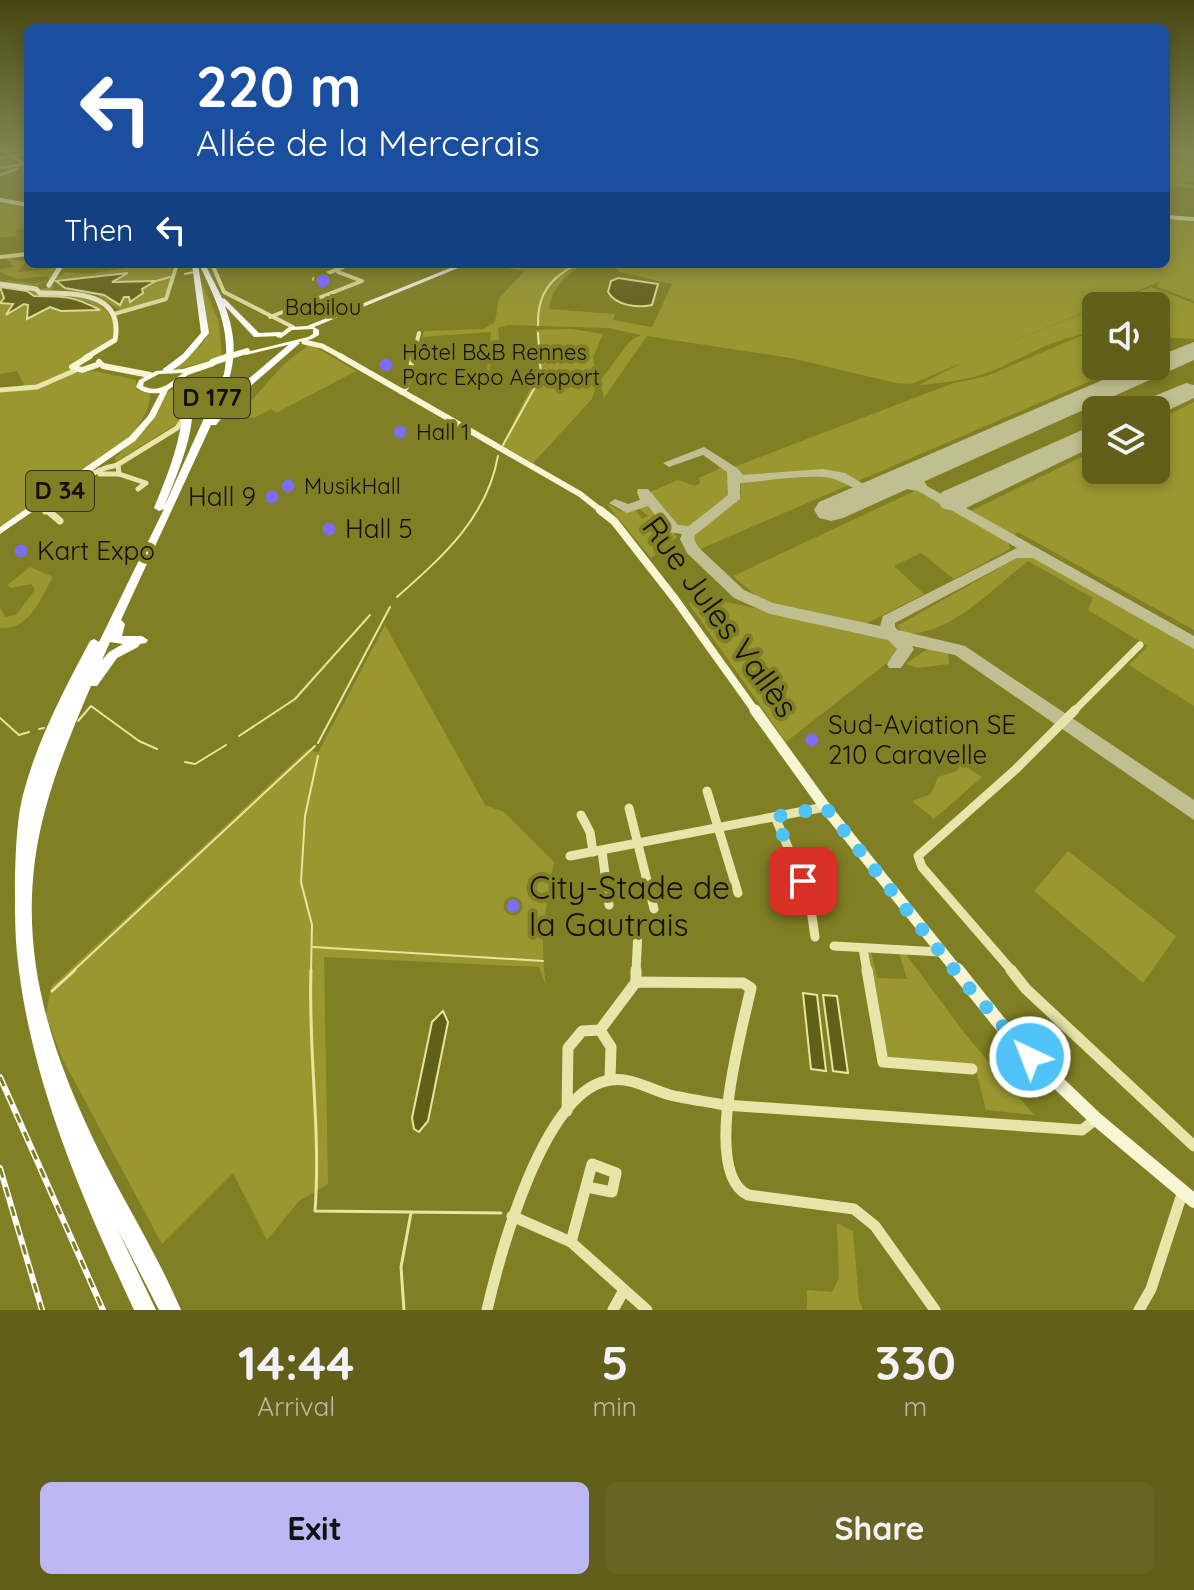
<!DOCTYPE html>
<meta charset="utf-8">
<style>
:root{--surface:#615f1a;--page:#676523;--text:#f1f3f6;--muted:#babba2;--accent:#bdb7f4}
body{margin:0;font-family:Quicksand,sans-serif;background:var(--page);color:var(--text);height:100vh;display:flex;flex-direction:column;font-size:30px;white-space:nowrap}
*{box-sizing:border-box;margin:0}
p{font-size:26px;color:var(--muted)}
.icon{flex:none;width:44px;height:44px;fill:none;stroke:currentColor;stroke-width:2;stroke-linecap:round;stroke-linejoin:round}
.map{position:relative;height:1310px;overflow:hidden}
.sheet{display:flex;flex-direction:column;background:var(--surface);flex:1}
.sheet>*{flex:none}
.top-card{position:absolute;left:24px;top:24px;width:1146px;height:244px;border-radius:12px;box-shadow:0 4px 12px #0003;background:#1a4fa0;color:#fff;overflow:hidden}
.buttons{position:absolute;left:1082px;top:292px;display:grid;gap:16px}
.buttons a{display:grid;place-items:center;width:88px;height:88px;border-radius:12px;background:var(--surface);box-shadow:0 4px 12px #0003;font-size:40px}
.pin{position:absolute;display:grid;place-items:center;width:68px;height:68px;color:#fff;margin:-34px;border-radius:16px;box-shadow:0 4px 12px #0006}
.me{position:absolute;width:88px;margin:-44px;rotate:317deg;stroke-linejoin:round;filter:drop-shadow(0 0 6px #0008)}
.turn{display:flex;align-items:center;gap:28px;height:168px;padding:0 40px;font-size:36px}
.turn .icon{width:104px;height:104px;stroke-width:2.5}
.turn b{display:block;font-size:56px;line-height:68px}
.then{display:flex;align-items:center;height:76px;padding:0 40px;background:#0003;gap:16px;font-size:30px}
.eta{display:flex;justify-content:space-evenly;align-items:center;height:136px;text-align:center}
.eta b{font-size:48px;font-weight:700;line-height:56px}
.button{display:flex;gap:16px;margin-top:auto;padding:16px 40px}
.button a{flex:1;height:92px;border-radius:12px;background:var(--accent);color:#111;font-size:32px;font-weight:700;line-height:92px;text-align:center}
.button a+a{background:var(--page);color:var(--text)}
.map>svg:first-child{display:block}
.green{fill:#9b9730}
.water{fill:#616018;stroke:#e8e49e;stroke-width:2}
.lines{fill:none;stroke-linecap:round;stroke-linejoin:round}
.stream-far1{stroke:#e8e49e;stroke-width:2}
.stream{stroke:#e8e49e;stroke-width:3}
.taxiway{fill:#c0bf91;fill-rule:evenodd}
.runway{fill:#c0bf91;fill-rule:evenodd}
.street-far5{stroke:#e7e5aa;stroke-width:3}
.street-far4{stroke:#e7e5aa;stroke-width:4}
.street-far3{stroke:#e7e5aa;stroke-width:5}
.street-far2{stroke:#e7e5aa;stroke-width:7}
.street-far1{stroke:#e7e5aa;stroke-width:9}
.street{stroke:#e7e5aa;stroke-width:11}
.secondary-far5{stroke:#f6f5d4;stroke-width:4}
.secondary-far4{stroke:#f6f5d4;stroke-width:5}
.secondary-far3{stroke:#f6f5d4;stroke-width:6}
.secondary-far2{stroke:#f6f5d4;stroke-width:8}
.secondary-far1{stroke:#f6f5d4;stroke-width:11}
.secondary{stroke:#f6f5d4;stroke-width:14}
.primary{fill:#fdfdec;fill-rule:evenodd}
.highway{fill:#fff;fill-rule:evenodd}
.rail-casing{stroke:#fff;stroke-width:6}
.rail{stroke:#817f23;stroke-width:3;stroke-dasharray:10;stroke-linecap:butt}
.primary-bridge-far1{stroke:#fdfdec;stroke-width:6}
.primary-bridge{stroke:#fdfdec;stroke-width:7}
.route{stroke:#4fc3f7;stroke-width:14;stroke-dasharray:0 25.2}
.poi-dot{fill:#7d6df2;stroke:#817f23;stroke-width:3}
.labels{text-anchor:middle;stroke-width:8;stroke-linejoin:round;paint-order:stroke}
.far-poi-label{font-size:22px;fill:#111;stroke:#817f23;text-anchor:start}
.shield{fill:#817f23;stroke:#333216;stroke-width:2}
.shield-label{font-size:24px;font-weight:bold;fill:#111}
.poi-label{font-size:26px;fill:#111;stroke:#817f23;text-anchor:start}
.near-street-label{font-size:32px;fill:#111;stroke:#817f23}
.near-poi-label{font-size:32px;fill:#111;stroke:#817f23;text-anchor:start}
</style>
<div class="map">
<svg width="1194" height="1310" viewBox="0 0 1194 1310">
<rect width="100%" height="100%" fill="#817f23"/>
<g class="green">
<polygon points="1166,161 1194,167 1194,182 1172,181 1194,185 1194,189 1166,184"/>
<polygon points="0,201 28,206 28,227 16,230 17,236 28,236 0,237"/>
<path d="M1166,218l28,1v82l-37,-14 2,-5 -188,76 125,-50v26c-35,-1 -72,24 -104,37 -23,9 -49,12 -73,14l45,-23 -53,22 -15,-1 -105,-25 -144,-22 -43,62 -4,-17 30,-40 11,-6 -33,-7 -100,-3 -10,3 1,10 -13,43 5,-49 -69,5 2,-6 60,-2 11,-7 4,-24 26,-27 -43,-7h102c-18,11 -32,23 -35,45l66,5 -2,6 39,7 20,-43 -52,-12 -11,-8h557z"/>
<path d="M23,256l-11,4 15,1 -10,11 33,-3 9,-5c-14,28 -31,24 -59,15l35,5 13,-4v-4l-30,3 -18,-7v-3l14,-2 -8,-9h-6z"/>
<polygon points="153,264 173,265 166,297 122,311 97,295 64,289 98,293 117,304 124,297 129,297 129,301 143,293 142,289 152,285 112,282 124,273 83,279 55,279 66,272 85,274"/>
<polygon points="202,283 219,322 222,357 175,370 202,344 209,332 202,307"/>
<path d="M54,286l-4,6c32,5 53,3 66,36 -6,5 1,10 -11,20 -14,12 -23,11 -37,26l27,-3 41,9 1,10 13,4c0,52 -110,106 -150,132v-135l20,-1 4,-6 -7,-13 -17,3v-71h13l-6,12 11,-10 10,-1 -3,13 25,-10 11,4 37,-1 -9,-8 -60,-8 5,-5 8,5 -1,-5z"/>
<polygon points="1151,287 1194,303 1194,339 1156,337 1156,306 1102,306"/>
<polygon points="571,329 603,334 593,357 597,383 592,399 533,463 502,445 539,371 536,330"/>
<polygon points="1083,335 1096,336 1096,366 1125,366 698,550 692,541 694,534 741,494 740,479 734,467 951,384 987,376"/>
<polygon points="310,344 356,371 276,413 271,409 254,418 238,416 283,365"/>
<polygon points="176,388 184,389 180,422 115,462 116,457 149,426 166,393"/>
<polygon points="1194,402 1194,630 1018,532 1012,537 969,512 1096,450 1096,470 1156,470 1156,421"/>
<polygon points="723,467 730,477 731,496 688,528 676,527 648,493 678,480 695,486 700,483 699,478"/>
<polygon points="919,489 1008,540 1010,549 954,579 921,553 894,566 924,594 863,625 765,603 733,576"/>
<polygon points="606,503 620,511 635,509 642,519 648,516 637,507 652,506 677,537 651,558"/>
<path d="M1030,556l164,92v58l-65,-41 19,-19 -60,-36 5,-12 -65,-37c-34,26 -78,75 -124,73l-7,-8 122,-69z"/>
<path d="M30,567l23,10c-13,22 -23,53 -53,51v-21l5,10 11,-2 19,-25 -4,-6 -20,4 -4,-3z"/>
<polygon points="704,597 886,637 897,646 897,655 786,742 689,604"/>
<path d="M385,625l100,180 19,7 50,50c-8,43 -15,80 -8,124l-7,-19 -215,-10 4,227 -29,17 -32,39 -34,-67 -71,71 -100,-186 -16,-43 5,-28 257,-238 10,4z"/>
<polygon points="927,649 948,651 949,664 917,668 906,664"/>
<polygon points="961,764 982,777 934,819 912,801 931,794 938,777 957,771"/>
<polygon points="1068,851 1176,936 1143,983 1034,891"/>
<polygon points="866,952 871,952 877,978 907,979 899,953 905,953 966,1035 1034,1115 986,1110 975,1066 885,1058"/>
<polygon points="837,1223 853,1231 859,1300 863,1310 807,1310 807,1290 832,1292 839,1278"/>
</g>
<g class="water">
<polygon points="128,273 112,282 156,281 142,289 143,293 130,302 129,297 124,297 120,305 104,295 65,288 56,281"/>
<path d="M618,278l40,6 -6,21c-14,3 -36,1 -44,-13l3,-11z"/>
<path d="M0,287l27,4 7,5c33,0 41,1 66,14l-39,1 -11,-4 -23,12 1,-14 -4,-1 -18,11 7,-11 -13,-1 4,-5z"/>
<polygon points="803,993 817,995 826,1071 811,1069"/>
<polygon points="823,995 837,996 848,1073 833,1071"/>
<polygon points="443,1011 448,1022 428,1121 419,1132 414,1129 412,1118 432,1022"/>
</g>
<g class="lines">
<g class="stream-far1">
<polyline points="185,274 194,272"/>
<polyline points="156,281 170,277"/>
<path d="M538,325c-1,-31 12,-47 39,-61"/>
<polyline points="503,445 541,376 538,333"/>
<path d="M397,597c45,-40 90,-79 101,-141"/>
<polyline points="0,718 19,735 29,732"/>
<polyline points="78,721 91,706 139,741 157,749"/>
<polyline points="39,729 44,728"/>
<polyline points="239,736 295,699 370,615"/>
<polyline points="318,743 390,607"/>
<polyline points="185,762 195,764 226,745"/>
<polyline points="313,947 543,961"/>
<polyline points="72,972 315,746"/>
<polyline points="311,972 312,925 301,882 305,816 318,756"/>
</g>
<g class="stream">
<path d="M311,970c-3,81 10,160 4,241l186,2"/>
<polyline points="52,991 75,970"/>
<polyline points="404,1310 401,1267 411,1213"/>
</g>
<g class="taxiway">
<polygon points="1185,350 1194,352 1194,358 1181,355 1180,353"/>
<path d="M704,447l33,21 6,7 80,-6 22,4 22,13 10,-1 6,4 -2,3c-26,5 -34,-14 -59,-15 -26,-1 -55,4 -82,6v16l-45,36 -1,4 4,8 46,43 29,13 107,23 3,-10 134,-68 -99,-57 -30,-5 -2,-3 6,-4 21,4 -3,-6 7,-10 4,-1 6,4 -5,7 5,9 267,150v13l-161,-91h-16l-122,65v4l3,3 67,16 229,154v20l-239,-165 -43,-9 2,3 -13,19h-12l-2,-4 10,-15 -9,-9 -118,-26 -36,-16 -47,-45 -7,-14 2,-5 -13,-2 -21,-26 -21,7 -18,-10 6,-4 13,5 12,-4 -3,-8 1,-3h10l30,36 11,1 39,-31 -1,-23 -24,-17 -34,12 -6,-4z"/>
</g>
<g class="runway">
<polygon points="1194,342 1194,360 843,518 831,521 819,518 814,510 819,502 1135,366 1156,366 1156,357"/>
<polygon points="1186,383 1194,385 1194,398 1156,416 1156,410 1130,410 1135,404"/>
<polygon points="1096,424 1096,445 966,508 954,511 942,508 937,500 942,492"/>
</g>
<g class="street-far5">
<polyline points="0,149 28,166"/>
<polyline points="0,158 28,154"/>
<polyline points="0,168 25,164"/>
<polyline points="0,175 17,169"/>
</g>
<g class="street-far4">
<polyline points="0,257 28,254"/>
<polyline points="212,264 224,292 293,327"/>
<polyline points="314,279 350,264"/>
<polyline points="114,314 166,299 177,264"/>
<polyline points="270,317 362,281 338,272"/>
<polyline points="413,358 419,333"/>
</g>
<g class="street-far3">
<polyline points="0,390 37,387 76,370"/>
<polyline points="401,392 406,388 413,356"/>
<polyline points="117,465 177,428 184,418"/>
<polyline points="100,474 119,474 146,483 138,489"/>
<path d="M45,512c16,-21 47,-43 73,-47l1,9"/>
</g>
<g class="street-far2">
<polyline points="47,510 60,521"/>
<polyline points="1073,712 1140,645"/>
</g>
<g class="street-far1">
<polyline points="707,791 738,893"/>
<polyline points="629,808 654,909"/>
<polyline points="581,815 590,832 593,852"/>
<polyline points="775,817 809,896 815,937"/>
<polyline points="602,851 609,905"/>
<polyline points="570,856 825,807"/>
<polyline points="834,946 940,952"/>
<polyline points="863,948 867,972"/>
<polyline points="636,972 638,930"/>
<polyline points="1013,972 922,867 918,856 1016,769 1075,710"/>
</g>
<g class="street">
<polyline points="867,970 883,1062 972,1069"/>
<polyline points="1011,970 1026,989 1194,1146"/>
<polyline points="636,982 636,970"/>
<path d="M600,1030l36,-48 107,1 8,5c-9,42 -50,184 -3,207l106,14 21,17 60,84"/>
<polyline points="567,1111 568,1048 582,1031 600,1030 611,1047 610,1079"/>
<polyline points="512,1216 571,1242 647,1310"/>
<polyline points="571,1242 592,1164 616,1173 612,1192 587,1187"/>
<path d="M487,1310c13,-56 57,-222 124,-230 21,-3 40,10 59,15 18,4 37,7 55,10l357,25 14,-11"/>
<polyline points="613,1310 624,1290"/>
<polyline points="1139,1310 1151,1289 1183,1191"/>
</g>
<g class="secondary-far5">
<polyline points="0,200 28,205"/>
<polyline points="1166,217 1194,219"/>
</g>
<g class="secondary-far4">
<path d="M0,284l36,5 4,4c35,0 84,-1 75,47l-30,18"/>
<polyline points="49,285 62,264"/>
<polyline points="304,342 322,346 344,358"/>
</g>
<g class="secondary-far3">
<polyline points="90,356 72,367 82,370 97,365"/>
<polyline points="340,356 580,494 603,512"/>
<polyline points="99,362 103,366 150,375"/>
</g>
<polyline class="secondary-far2" points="600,510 614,521 675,599 756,712"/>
<polyline class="secondary-far1" points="755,710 825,807 958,972"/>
<polyline class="secondary" points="957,970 1014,1041 1096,1119 1194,1201"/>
<g class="primary">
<polygon points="460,264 468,264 314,327 319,330 319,335 312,339 246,355 243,353 308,337 313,334 313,329 292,330 281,338 276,337 289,327 307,326"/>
<path d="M213,360l3,2 -2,4 -26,9 -20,15 -13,27 -20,24 -135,93v-7l129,-90 19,-21 12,-23c-9,1 -17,0 -24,-6l3,-7 17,-9 27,-2zM183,373c-13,10 -24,21 -40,13l1,-4 15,-8z"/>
</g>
<g class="highway">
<path d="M192,264h6l11,69c-12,14 -27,37 -46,40v-4l20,-15 18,-21z"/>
<path d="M199,264h6l17,34 3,1 34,34 21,-1 4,2 -4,2 -26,1 -29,-31c16,43 8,68 -9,108l16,-21 61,-52 7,2 -62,54 -22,28h-5l-90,195 4,4 -3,12h20l6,4 -2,3 -6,1 -2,3 -21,11 -20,28h-6c-24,56 -48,114 -56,174 -14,106 19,199 65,293 26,52 58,103 81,157h-22l-42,-82 39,82h-22c-53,-114 -104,-230 -117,-356 -2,-20 -2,-40 -2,-61 0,-29 1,-75 9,-102 14,-52 41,-103 66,-150l4,-2 5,3 65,-133 -5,2 -5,-3c17,-41 30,-74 30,-119l-14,-3 4,-2 17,1c8,42 -12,84 -27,122l60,-133c8,-43 -7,-72 -25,-110zM110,642l13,2 -14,8 -7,8z"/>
</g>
<g class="rail-casing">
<g id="rail">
<polyline points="0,1077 103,1310"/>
<polyline points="0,1168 42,1310"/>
</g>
</g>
<use href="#rail" class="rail"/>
<polyline class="primary-bridge-far1" points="224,358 247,351"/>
<polyline class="primary-bridge" points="213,362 230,356"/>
</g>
<linearGradient id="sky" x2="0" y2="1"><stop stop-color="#474613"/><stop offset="0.45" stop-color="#808550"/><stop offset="1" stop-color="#808550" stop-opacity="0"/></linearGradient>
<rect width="1194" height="333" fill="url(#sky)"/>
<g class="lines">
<polyline class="route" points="803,881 775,817 825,807 964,982 1030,1057"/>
</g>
<g class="poi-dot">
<circle cx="323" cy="281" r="8"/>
<circle cx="386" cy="365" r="8"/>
<circle cx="400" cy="432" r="8"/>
<circle cx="288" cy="486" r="8"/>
<circle cx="272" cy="497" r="8"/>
<circle cx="329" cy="529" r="8"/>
<circle cx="21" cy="551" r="8"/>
<circle cx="812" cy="740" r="8"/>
<circle cx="513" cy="906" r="8"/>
</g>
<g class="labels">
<g class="far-poi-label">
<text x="323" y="315" text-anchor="middle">Babilou</text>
<text x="402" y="360">Hôtel B&amp;B Rennes<tspan x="402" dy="25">Parc Expo Aéroport</tspan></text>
<text x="416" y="440">Hall 1</text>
<text x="304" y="494">MusikHall</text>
</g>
<g class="shield">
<rect x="174" y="378" width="76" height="40" rx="6"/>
<rect x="26" y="471" width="68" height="40" rx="6"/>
</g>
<g class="shield-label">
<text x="212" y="406">D 177</text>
<text x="60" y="499">D 34</text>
</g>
<g class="poi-label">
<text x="256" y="506" text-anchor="end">Hall 9</text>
<text x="345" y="538">Hall 5</text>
<text x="37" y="560">Kart Expo</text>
<text x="828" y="734">Sud-Aviation SE<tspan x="828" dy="30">210 Caravelle</tspan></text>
</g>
<g class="near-street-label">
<text transform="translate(720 617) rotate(54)" y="11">Rue Jules Vallès</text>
</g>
<g class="near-poi-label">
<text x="529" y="899">City-Stade de<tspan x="529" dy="37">la Gautrais</tspan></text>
</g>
</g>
</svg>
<div class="buttons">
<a><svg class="icon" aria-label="sound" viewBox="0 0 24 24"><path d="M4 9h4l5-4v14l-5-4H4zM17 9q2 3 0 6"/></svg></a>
<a><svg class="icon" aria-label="layers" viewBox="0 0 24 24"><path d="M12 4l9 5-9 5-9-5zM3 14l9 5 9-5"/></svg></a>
</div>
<div class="pin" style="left:803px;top:881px;background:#d93025"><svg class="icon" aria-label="arrive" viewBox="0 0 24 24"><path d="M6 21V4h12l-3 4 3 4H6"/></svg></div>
<svg class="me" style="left:1030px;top:1057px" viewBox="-20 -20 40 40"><circle r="17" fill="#4fc3f7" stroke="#fff" stroke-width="3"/><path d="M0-11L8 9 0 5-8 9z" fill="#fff"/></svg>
<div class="top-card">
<div class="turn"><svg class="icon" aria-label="left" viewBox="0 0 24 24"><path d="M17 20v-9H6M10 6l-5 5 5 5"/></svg><div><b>220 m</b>Allée de la Mercerais</div></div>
<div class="then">Then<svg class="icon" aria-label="left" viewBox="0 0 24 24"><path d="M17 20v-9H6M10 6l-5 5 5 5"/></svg></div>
</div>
</div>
<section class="sheet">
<div class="eta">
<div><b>14:44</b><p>Arrival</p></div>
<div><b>5</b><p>min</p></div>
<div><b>330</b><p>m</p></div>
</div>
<div class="button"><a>Exit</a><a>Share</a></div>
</section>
